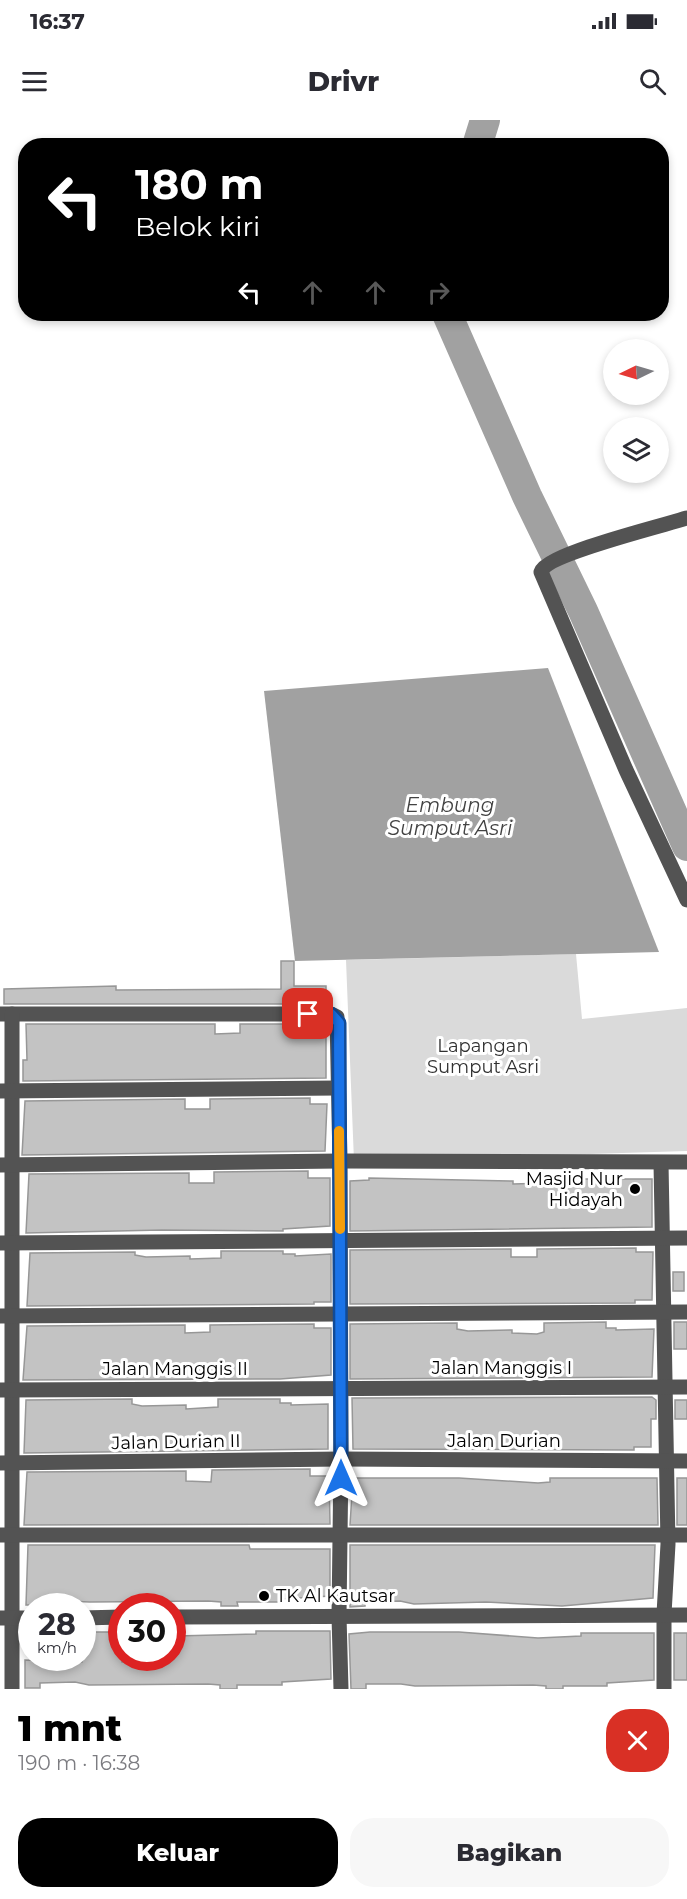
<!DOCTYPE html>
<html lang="id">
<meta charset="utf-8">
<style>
:root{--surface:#fff;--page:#f7f7f7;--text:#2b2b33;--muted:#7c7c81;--accent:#000}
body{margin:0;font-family:Montserrat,sans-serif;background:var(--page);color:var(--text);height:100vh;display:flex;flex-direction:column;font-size:22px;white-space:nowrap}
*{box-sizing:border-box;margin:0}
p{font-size:20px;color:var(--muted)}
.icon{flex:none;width:33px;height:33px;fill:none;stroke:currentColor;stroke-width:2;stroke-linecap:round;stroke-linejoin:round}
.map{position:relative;height:1569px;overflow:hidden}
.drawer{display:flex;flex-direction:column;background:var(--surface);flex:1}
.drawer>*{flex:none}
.guide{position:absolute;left:18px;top:18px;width:651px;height:183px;border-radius:24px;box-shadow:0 3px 9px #0003;background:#000;color:#fff;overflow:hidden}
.needle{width:39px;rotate:265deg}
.tools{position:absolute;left:603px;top:219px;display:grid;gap:12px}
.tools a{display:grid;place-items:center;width:66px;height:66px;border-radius:50%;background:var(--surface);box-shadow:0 3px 9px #0003;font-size:30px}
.speed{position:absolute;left:18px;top:1473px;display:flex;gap:12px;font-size:30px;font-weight:700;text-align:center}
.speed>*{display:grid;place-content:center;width:78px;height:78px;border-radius:50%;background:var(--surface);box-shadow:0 3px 9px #0003;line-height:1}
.speed small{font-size:15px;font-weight:400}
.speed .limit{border:9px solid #d22;background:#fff;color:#111}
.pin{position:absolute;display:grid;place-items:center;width:51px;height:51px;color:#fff;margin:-26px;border-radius:12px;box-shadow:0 3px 9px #0006}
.me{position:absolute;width:66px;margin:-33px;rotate:0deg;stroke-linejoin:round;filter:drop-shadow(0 0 4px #0008)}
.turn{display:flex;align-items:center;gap:21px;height:126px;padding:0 18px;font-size:27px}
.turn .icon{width:78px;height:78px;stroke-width:2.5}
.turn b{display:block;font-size:42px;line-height:51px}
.lanes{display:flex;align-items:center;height:57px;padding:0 18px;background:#0003;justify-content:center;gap:30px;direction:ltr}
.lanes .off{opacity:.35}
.round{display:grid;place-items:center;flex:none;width:63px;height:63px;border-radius:24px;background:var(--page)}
.head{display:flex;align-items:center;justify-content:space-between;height:102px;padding:0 18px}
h1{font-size:36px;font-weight:800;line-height:45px;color:var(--accent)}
.primary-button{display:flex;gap:12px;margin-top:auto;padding:12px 18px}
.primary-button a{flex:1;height:69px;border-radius:24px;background:var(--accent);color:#fff;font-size:24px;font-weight:800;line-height:69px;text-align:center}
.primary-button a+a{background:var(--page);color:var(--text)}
.status{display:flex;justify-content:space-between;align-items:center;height:42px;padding:0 30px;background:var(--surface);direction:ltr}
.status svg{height:16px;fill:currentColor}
header{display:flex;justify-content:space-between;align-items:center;height:78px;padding:0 18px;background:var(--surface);font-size:27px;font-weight:800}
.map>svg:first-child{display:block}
.green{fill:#dadada}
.water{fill:#a1a1a1}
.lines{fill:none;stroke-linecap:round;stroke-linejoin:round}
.river{stroke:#a1a1a1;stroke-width:30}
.building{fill:#c3c3c3;stroke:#979797;stroke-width:1.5}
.minor{stroke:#535353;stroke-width:15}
.route-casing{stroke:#114b97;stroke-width:15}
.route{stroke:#1a73e8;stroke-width:10}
.slow{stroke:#f59e0b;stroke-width:10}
.poi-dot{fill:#000;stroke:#fff;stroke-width:2}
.labels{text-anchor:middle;stroke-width:6;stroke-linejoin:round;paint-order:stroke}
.park-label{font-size:18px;fill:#313131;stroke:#fff}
.poi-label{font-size:18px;fill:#000;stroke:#fff;text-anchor:end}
.street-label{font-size:18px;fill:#000;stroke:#fff}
.water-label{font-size:20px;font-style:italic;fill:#424242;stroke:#fff}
</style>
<div class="status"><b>16:37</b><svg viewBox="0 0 49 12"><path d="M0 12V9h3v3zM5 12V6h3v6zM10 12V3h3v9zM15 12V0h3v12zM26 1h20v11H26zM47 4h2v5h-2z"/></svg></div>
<header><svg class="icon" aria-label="menu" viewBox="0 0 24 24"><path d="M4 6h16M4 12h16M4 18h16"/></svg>Drivr<svg class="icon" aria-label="search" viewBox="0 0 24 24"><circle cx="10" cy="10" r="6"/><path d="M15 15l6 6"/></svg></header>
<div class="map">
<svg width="687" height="1569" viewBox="0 0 687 1569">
<rect width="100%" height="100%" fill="#fff"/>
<polygon class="green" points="576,834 582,899 687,888 687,1031 354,1041 346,840"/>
<polygon class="water" points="548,548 659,832 295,841 264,571"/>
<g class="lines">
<g class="river">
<polyline points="477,26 485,0"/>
<polyline points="447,194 527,376 583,491 687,726"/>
</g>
</g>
<g class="building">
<polygon points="281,841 294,841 294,866 326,866 326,884 4,884 4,869 116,866 116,870 281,869"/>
<polygon points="26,904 215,904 215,914 240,913 240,904 326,904 326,958 23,961 23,940 27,940"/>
<polygon points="310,978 310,984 327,984 325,1031 22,1035 25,981 185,979 185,989 210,989 210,979"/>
<polygon points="308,1051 308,1058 330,1058 330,1106 283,1109 283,1111 162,1110 26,1113 29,1054 189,1053 189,1063 214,1063 214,1052"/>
<polygon points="369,1058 513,1061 513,1064 581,1062 581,1059 652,1059 652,1107 350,1111 350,1061 369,1060"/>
<polygon points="636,1128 636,1132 653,1132 652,1180 635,1180 635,1183 350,1184 350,1130 511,1129 511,1137 537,1137 537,1129"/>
<polygon points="221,1131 283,1131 283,1134 295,1134 295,1136 331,1134 331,1182 314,1182 314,1184 27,1186 30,1133 135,1132 135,1135 146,1137 190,1136 190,1139 221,1138"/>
<rect x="673" y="1152" width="11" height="19"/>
<polygon points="606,1202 606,1208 616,1208 616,1210 654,1209 652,1257 350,1259 350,1204 457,1203 457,1209 468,1211 512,1210 512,1213 537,1214 544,1212 544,1203"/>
<rect x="674" y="1202" width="13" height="27"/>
<polygon points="314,1204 314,1208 331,1208 331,1255 280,1259 23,1260 27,1206 185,1205 185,1213 210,1212 210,1205"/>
<polygon points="652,1277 656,1280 656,1299 651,1299 651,1327 634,1327 634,1330 353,1329 352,1278"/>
<polygon points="132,1279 132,1284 142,1286 186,1285 186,1289 218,1287 218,1279 280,1279 280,1283 291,1283 291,1285 328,1284 328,1329 24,1333 26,1280"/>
<rect x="675" y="1280" width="12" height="19"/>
<polygon points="310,1349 310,1356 329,1356 330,1404 24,1405 27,1352 186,1351 186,1361 211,1362 212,1350"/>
<polygon points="353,1358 459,1358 538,1363 550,1362 550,1358 657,1358 658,1405 350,1405"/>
<rect x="677" y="1358" width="10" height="47"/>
<polygon points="28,1425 249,1425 250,1429 330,1429 330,1476 282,1479 282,1482 237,1482 238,1486 221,1486 221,1482 208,1481 90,1482 41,1480 41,1485 26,1485"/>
<polygon points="350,1425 655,1425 653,1478 562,1486 486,1482 414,1484 400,1481 365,1482 365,1486 350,1487"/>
<polygon points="256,1511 330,1511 331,1559 282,1562 282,1565 237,1565 237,1569 220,1569 220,1565 208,1564 89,1565 75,1562 40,1563 40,1568 25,1568 25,1540 82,1542 82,1512 122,1512 122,1542 164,1542 164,1538 172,1538 172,1518 176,1516 256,1514"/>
<polygon points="370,1512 459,1512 538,1518 581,1516 581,1513 654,1513 654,1560 607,1563 607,1566 563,1566 563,1569 546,1569 546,1566 533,1565 415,1566 401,1564 366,1564 366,1569 351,1569 349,1514"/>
<rect x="674" y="1513" width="13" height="47"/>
</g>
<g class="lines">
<g class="minor">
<path d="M687,398c-22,7 -141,36 -146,54l85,198 61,130"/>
<polyline points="0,894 331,894 337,897 340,1041 341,1339 339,1496 341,1569"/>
<polyline points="12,894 12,1569"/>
<polyline points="0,971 338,968"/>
<polyline points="661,1043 668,1424 664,1494 664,1569"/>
<polyline points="0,1045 340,1041 687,1042"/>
<polyline points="0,1123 687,1118"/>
<polyline points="0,1196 687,1192"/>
<polyline points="0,1270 687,1267"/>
<polyline points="0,1343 341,1339 687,1341"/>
<polyline points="0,1415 687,1415"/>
<polyline points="172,1497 687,1495"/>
<polyline points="0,1498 32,1498"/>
<polyline points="82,1498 122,1497"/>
</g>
</g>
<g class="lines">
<g class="route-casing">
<polyline id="route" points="308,894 331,894 339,903 341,1358"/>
</g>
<use href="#route" class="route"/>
<polyline class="slow" points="339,1011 340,1109"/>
</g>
<g class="poi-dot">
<circle cx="635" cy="1069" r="6"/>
<circle cx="264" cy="1476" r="6"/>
</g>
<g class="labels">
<g class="park-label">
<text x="483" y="932">Lapangan<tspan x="483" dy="21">Sumput Asri</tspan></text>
</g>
<g class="poi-label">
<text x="623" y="1065">Masjid Nur<tspan x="623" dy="21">Hidayah</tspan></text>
<text x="276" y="1482" text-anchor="start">TK Al Kautsar</text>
</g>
<g class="street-label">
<text x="502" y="1254">Jalan Manggis I</text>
<text x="175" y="1255">Jalan Manggis II</text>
<text x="504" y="1327">Jalan Durian</text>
<text transform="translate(176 1322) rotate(-1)" y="6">Jalan Durian II</text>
</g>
<g class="water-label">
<text x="450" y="692">Embung<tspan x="450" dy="23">Sumput Asri</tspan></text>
</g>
</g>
</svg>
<div class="tools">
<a><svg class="needle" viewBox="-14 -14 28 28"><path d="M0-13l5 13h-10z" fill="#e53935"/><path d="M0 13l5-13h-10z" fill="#7c7c81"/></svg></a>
<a><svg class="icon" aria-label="layers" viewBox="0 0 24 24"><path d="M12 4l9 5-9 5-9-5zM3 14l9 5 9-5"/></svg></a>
</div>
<div class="speed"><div>28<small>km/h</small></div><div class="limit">30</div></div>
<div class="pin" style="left:308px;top:894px;background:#d93025"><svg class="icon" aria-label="arrive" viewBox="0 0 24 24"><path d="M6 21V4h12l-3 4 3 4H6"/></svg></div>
<svg class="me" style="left:341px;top:1358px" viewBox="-20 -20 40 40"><path d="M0-17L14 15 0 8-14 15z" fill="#1a73e8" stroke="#fff" stroke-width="4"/></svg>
<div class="guide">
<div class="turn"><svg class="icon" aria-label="left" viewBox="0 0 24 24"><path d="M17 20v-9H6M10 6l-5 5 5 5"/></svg><div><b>180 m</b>Belok kiri</div></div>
<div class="lanes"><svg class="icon" aria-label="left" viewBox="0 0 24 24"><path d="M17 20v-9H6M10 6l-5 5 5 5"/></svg><svg class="icon off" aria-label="ahead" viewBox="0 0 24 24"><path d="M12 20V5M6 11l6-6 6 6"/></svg><svg class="icon off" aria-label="ahead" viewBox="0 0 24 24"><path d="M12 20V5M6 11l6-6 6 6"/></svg><svg class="icon off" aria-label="right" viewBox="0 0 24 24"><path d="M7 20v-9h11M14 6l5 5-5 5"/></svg></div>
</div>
</div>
<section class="drawer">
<div class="head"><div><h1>1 mnt</h1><p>190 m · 16:38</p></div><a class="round" style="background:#d93025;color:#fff"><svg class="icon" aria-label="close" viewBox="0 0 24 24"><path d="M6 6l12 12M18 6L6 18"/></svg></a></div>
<div class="primary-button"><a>Keluar</a><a>Bagikan</a></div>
</section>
